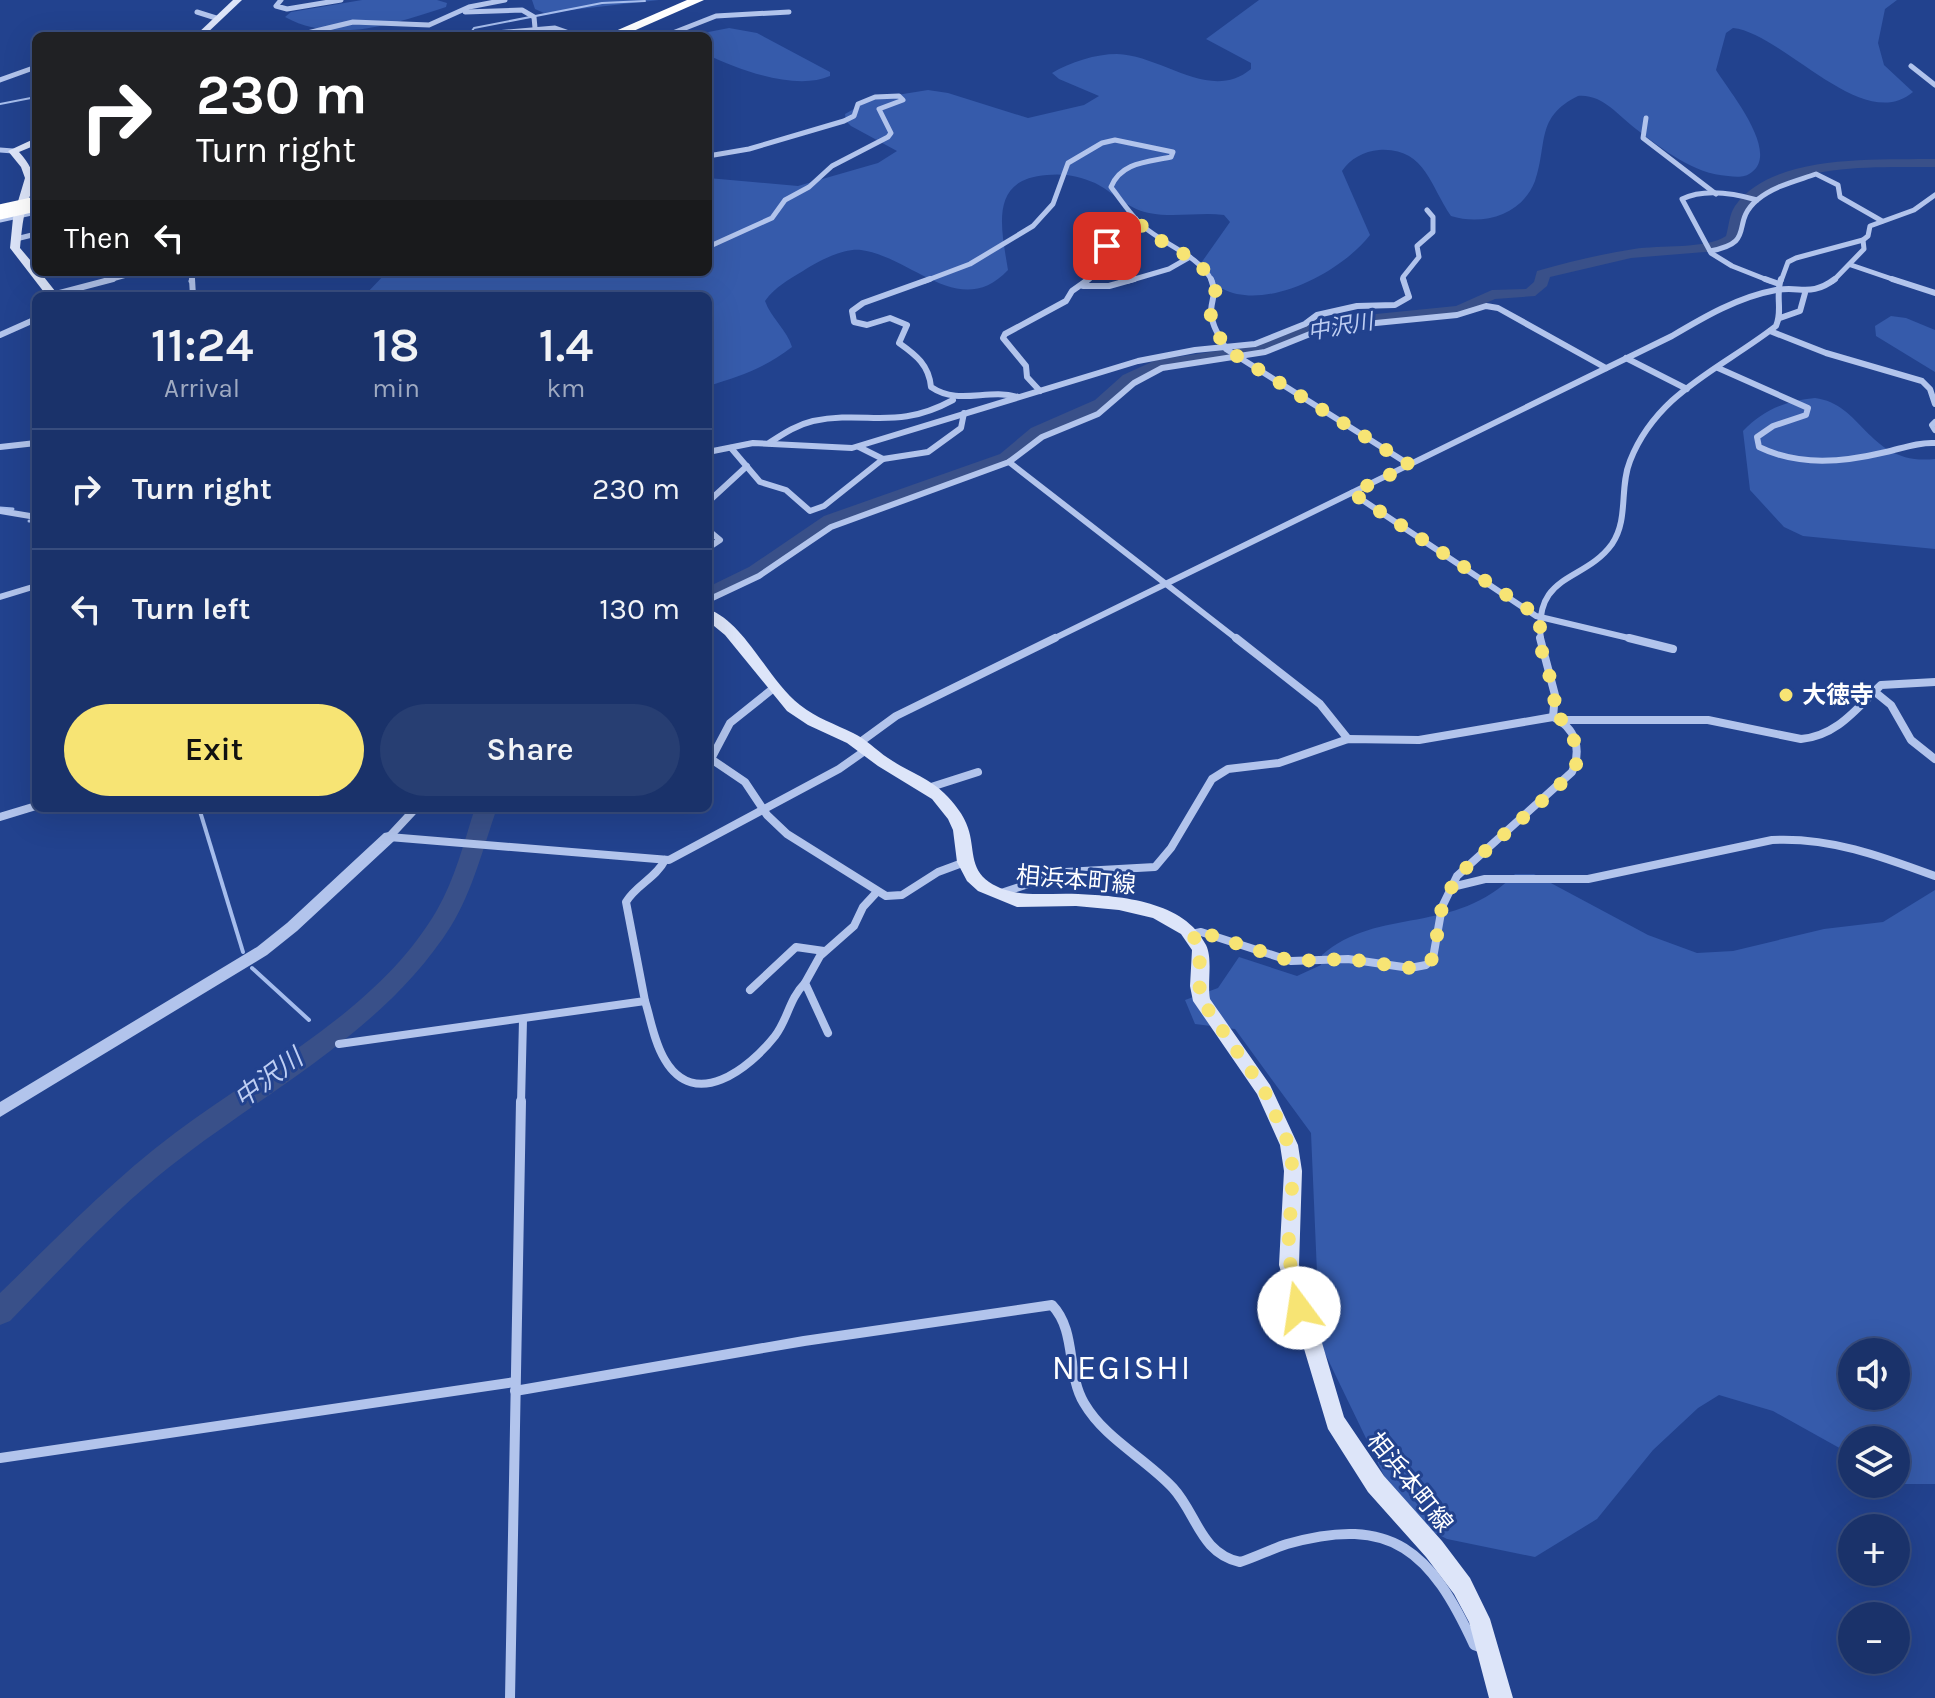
<!DOCTYPE html>
<meta charset="utf-8">
<style>
:root{--surface:#1a326a;--page:#273e72;--text:#f1f3f6;--muted:#9faac1;--line:#384d7e;--accent:#f7e474}
body{margin:0;font-family:Karla,"Noto Sans JP",sans-serif;background:var(--page);color:var(--text);height:100vh;display:flex;flex-direction:column;font-size:30px;white-space:nowrap}
*{box-sizing:border-box;margin:0}
p{font-size:26px;color:var(--muted)}
.icon{flex:none;width:44px;height:44px;fill:none;stroke:currentColor;stroke-width:2;stroke-linecap:round;stroke-linejoin:round}
.map{position:relative;flex:1;overflow:hidden}
.side{position:absolute;left:32px;top:292px;width:680px;height:520px;display:flex;flex-direction:column;background:var(--surface);border-radius:12px;box-shadow:0 8px 32px #0002,0 0 0 2px var(--line)}
.side>*{flex:none}
.hud{position:absolute;left:32px;top:32px;width:680px;height:244px;border-radius:12px;box-shadow:0 8px 32px #0002,0 0 0 2px var(--line);background:#202124;color:#fff;overflow:hidden}
.fabs{position:absolute;left:1838px;top:1338px;display:grid;gap:16px}
.fabs a{display:grid;place-items:center;width:72px;height:72px;border-radius:50%;background:var(--surface);box-shadow:0 8px 32px #0002,0 0 0 2px var(--line);font-size:40px}
.pin{position:absolute;display:grid;place-items:center;width:68px;height:68px;color:#fff;margin:-34px;border-radius:16px;box-shadow:0 4px 12px #0006}
.me{position:absolute;width:88px;margin:-44px;rotate:346deg;stroke-linejoin:round;filter:drop-shadow(0 0 6px #0008)}
.turn{display:flex;align-items:center;gap:28px;height:168px;padding:0 32px;font-size:36px}
.turn .icon{width:104px;height:104px;stroke-width:2.5}
.turn b{display:block;font-size:56px;line-height:68px}
.then{display:flex;align-items:center;height:76px;padding:0 32px;background:#0003;gap:16px;font-size:30px}
.eta{display:flex;justify-content:space-evenly;align-items:center;height:136px;text-align:center}
.eta b{font-size:48px;font-weight:600;line-height:56px}
.primary-button{display:flex;gap:16px;margin-top:auto;padding:16px 32px}
.primary-button a{flex:1;height:92px;border-radius:48px;background:var(--accent);color:#111;font-size:32px;font-weight:600;line-height:92px;text-align:center}
.primary-button a+a{background:var(--page);color:var(--text)}
ul{padding:0;list-style:none}
li{display:flex;align-items:center;gap:24px;height:120px;padding:0 32px;border-top:2px solid var(--line)}
li div{flex:1}
li b{display:block;font-size:30px}
li em{font-style:normal}
.map>svg:first-child{display:block}
.green{fill:#365bab;fill-rule:evenodd}
.lines{fill:none;stroke-linecap:round;stroke-linejoin:round}
.stream-far2{stroke:#a6bded;stroke-width:2}
.stream-far1{stroke:#a6bded;stroke-width:3}
.stream{stroke:#a6bded;stroke-width:4}
.river{fill:#395089;fill-rule:evenodd}
.minor-far3{stroke:#b2c4ec;stroke-width:5}
.minor-far2{stroke:#b2c4ec;stroke-width:6}
.minor-far1{stroke:#b2c4ec;stroke-width:8}
.minor{stroke:#b2c4ec;stroke-width:10}
.tertiary{fill:#b2c4ec;fill-rule:evenodd}
.secondary{fill:#dde5f9;fill-rule:evenodd}
.motorway{fill:#fff;fill-rule:evenodd}
.motorway-bridge{stroke:#fff;stroke-width:15}
.route{stroke:#f7e474;stroke-width:14;stroke-dasharray:0 25.2}
.poi-dot{fill:#f7e474;stroke:#22428e;stroke-width:3}
.labels{text-anchor:middle;stroke-width:6;stroke-linejoin:round;paint-order:stroke}
.far-water-label{font-size:22px;font-style:italic;fill:#becef3;stroke:#22428e}
.poi-label{font-size:24px;font-weight:bold;fill:#fff;stroke:#22428e;text-anchor:start}
.street-label{font-size:24px;fill:#fff;stroke:#22428e}
.water-label{font-size:26px;font-style:italic;fill:#becef3;stroke:#22428e}
.near-quarter-label{font-size:34px;letter-spacing:2px;fill:#fff;stroke:#22428e}
</style>
<div class="map">
<svg width="1935" height="1698" viewBox="0 0 1935 1698">
<rect width="100%" height="100%" fill="#22428e"/>
<g class="green">
<path d="M362,0h75l10,3 -1,4c-49,16 -111,38 -161,10l6,-5z"/>
<polygon points="532,0 659,0 544,13 535,9"/>
<path d="M1259,0h638l-12,9 -7,34 6,22 29,27c-50,43 -130,-59 -180,-64l-7,5 -10,37c12,20 64,81 36,102 -7,6 -16,5 -24,4 -34,-2 -66,-27 -92,-47 -19,-14 -33,-35 -58,-33 -43,21 -30,48 -43,85 -13,34 -52,45 -84,35 -21,-30 -26,-69 -72,-66 -15,1 -29,9 -37,21l28,64c-33,43 -135,94 -171,31l31,-44 -6,-7c-25,-3 -50,3 -75,-2 -24,-5 -34,-20 -54,-30 -15,-7 -32,-10 -48,-8 -58,4 -46,52 -39,95 -48,51 -95,-13 -147,-20 -18,-2 -43,11 -58,21 -15,9 -28,16 -38,30 6,17 22,29 27,46 -27,21 -52,29 -84,39v-90h-344l23,-24h321v-94l90,8 80,-23 19,-12 -46,-25 -5,-5 -1,-7 27,-15 56,-9 20,3 80,25 56,-13 15,-9 -40,-17 -7,-6c18,-11 44,-19 65,-19 45,1 93,49 134,15v-6l-45,-24z"/>
<path d="M729,28l28,5 73,39v4c-34,15 -91,-6 -122,-21v-19h-20z"/>
<polygon points="1891,316 1906,318 1935,330 1935,372 1876,336 1875,326"/>
<path d="M1815,398c49,6 53,68 120,61v90l-132,-13 -19,-9 -34,-37 -7,-59c20,-21 42,-30 72,-33z"/>
<path d="M1515,874h19l114,61 49,18 36,-2 91,-22 59,-7 52,-32v594h-31l-8,-4v-40h-44v15l-79,-44 -54,-16 -21,13 -45,42 -56,69 -62,38 -88,-18 -43,-22 -84,-174 -9,-210 -76,-104 -40,-5 -10,-24 33,-12 21,-31 58,19 24,-11 1,-10c56,-49 133,-19 193,-81zM1852,1352h44v44h-44z"/>
</g>
<g class="lines">
<g class="stream-far2">
<polyline points="470,34 474,28 602,3 645,1"/>
<polyline points="0,104 36,97"/>
</g>
<g class="stream-far1">
<polyline points="0,508 13,509"/>
<polyline points="29,521 36,521"/>
</g>
<g class="stream">
<polyline points="199,808 243,952"/>
<polyline points="252,968 309,1020"/>
<polyline points="322,1034 326,1039"/>
</g>
<g class="river">
<path d="M1935,159v8c-54,1 -149,-6 -186,41 -6,8 -6,20 -9,30l-7,7 -16,6 -86,7 -81,19 -3,9 -12,10 -40,3 -36,16 -140,14 -57,25 -96,13 -31,14 -28,27 -64,28 -31,26 -176,62 -73,51 -55,26v-14l41,-20 75,-51 176,-62 31,-26 64,-28 28,-25 33,-15 102,-15 58,-25 140,-14 36,-16 34,-1 8,-7 3,-11c32,-9 64,-17 97,-22 25,-4 73,0 92,-13 3,-10 3,-21 9,-30 38,-53 142,-46 200,-47z"/>
<path d="M475,808h22c-14,40 -24,82 -46,118 -70,111 -196,170 -294,251 -53,44 -99,95 -147,144l-10,4v-32c57,-55 111,-112 175,-160 89,-67 204,-123 262,-223 18,-31 27,-68 38,-102z"/>
</g>
<g class="minor-far3">
<polyline points="281,0 276,6 287,9 341,0"/>
<polyline points="197,12 216,18"/>
<polyline points="465,12 522,10 534,17 535,28"/>
<polyline points="295,36 353,22 429,25 469,7 505,0"/>
<polyline points="462,36 555,28 575,35"/>
<polyline points="665,36 716,16 789,12"/>
<polyline points="1911,66 1935,85"/>
<polyline points="0,80 36,67"/>
<polyline points="1646,118 1643,138 1716,194"/>
<polyline points="0,150 13,151"/>
<polyline points="708,156 749,149 844,121 854,116 858,104 875,97 899,96 903,100 879,109 891,133 888,137 832,166 809,187 785,200 772,218 708,247"/>
<path d="M1757,200c-24,-7 -52,-12 -75,-1l29,54 21,13 38,15"/>
<polyline points="0,220 36,212"/>
<polyline points="16,239 36,234"/>
<path d="M1710,251c48,-9 19,-27 47,-51 17,-14 39,-19 59,-26l22,11 2,12 42,24"/>
<polyline points="1851,265 1898,281"/>
<polyline points="38,276 49,272"/>
<polyline points="105,281 137,272"/>
<polyline points="191,281 195,272"/>
<path d="M925,281l45,-17 63,-38 20,-22 15,-41 34,-20 13,-3 58,12 -2,5c-23,5 -50,5 -60,30 10,13 20,29 32,39 21,19 56,29 69,55"/>
<polyline points="1087,281 1112,234 1136,219"/>
<polyline points="1128,281 1169,269 1190,257"/>
<polyline points="1404,281 1403,277 1419,257 1417,246 1433,232 1433,217 1427,210"/>
<polyline points="1781,281 1788,262 1796,258 1863,240"/>
<polyline points="1833,281 1864,249 1863,240 1868,236 1870,226 1914,210 1935,195"/>
</g>
<g class="minor-far2">
<polyline points="192,279 193,296"/>
<path d="M930,279l-67,24 -11,8 2,11 13,3 23,-7 17,7 -8,18c17,12 30,22 32,44 28,19 56,1 87,10"/>
<path d="M1211,279c6,16 1,17 0,32 0,14 9,26 15,38l184,116"/>
<polyline points="1765,279 1779,284"/>
<polyline points="1892,279 1935,293"/>
<polyline points="1083,286 1109,286 1134,279"/>
<polyline points="52,295 113,279"/>
<polyline points="1780,318 1800,311 1805,293"/>
<polyline points="1770,331 1826,353 1922,381 1930,389 1935,404"/>
<polyline points="0,335 36,319"/>
<polyline points="1626,358 1687,389"/>
<path d="M1718,368l90,40 -2,7 -33,11 -16,11 2,10c41,20 85,15 127,5 17,-4 32,-10 49,-9"/>
<polyline points="1040,391 1027,377 1026,366 1003,338 1005,334 1066,301 1072,291 1089,279"/>
<polyline points="1935,422 1932,425 1935,430"/>
<path d="M769,443c14,-9 27,-18 44,-22 55,-11 83,10 140,-21"/>
<polyline points="0,447 36,443"/>
<polyline points="859,447 883,459"/>
<polyline points="731,448 760,482 786,490 810,511 824,506 883,459 928,452 961,428 964,413"/>
<polyline points="708,452 753,443 852,448 1138,361 1195,350 1255,344 1305,324 1317,315 1357,306 1395,305 1409,297 1403,279"/>
<polyline points="1009,462 1238,640"/>
<polyline points="1352,493 1536,616 1637,640"/>
<polyline points="708,502 747,466"/>
<polyline points="0,511 36,517"/>
<polyline points="708,530 720,540 708,548"/>
<polyline points="0,597 36,586"/>
<polyline points="708,600 759,576 831,527 1009,462 1042,437 1098,414 1134,383 1162,368 1265,352 1325,328 1457,315 1486,306 1498,308 1606,368"/>
<path d="M1051,640l621,-304c32,-19 66,-39 104,-46 25,-4 35,7 59,-11"/>
<path d="M1541,640c-8,-68 43,-57 71,-96 17,-25 7,-56 18,-83 27,-69 91,-92 146,-135 7,-15 -1,-31 5,-47"/>
</g>
<g class="minor-far1">
<polyline points="1236,638 1320,704 1348,739"/>
<polyline points="1540,638 1555,695 1553,717"/>
<polyline points="1629,638 1673,649"/>
<polyline points="775,687 730,723 711,759 745,782 767,815 787,834 886,896 902,895 938,872 965,862"/>
<polyline points="1875,692 1891,705 1911,740 1935,759"/>
<path d="M1563,720h145l93,19c36,-3 56,-31 80,-54l54,-3"/>
<polyline points="859,743 896,716 1055,638"/>
<polyline points="928,788 978,772"/>
<polyline points="0,817 36,806"/>
<polyline points="389,837 669,860 839,769 866,750"/>
<polyline points="389,837 416,808"/>
<path d="M1452,887l33,-8h103l184,-39c58,-3 109,16 163,36"/>
<path d="M998,894l67,-22 90,-5 16,-19 41,-69 16,-10 51,-6 69,-24 71,1 134,-23c23,11 29,32 19,55l-115,104 -15,31 -9,51 -7,7 -16,3 -62,-9 -57,2 -90,-29 -9,2"/>
<polyline points="750,990 796,947 824,951"/>
<path d="M645,1001c6,19 9,41 20,59 30,51 84,9 110,-24 13,-17 14,-37 30,-53"/>
<polyline points="828,1033 805,983 820,956 854,926 863,907 875,894"/>
<path d="M339,1044l306,-43 -19,-99c10,-17 30,-24 39,-42"/>
<polyline points="521,1103 523,1020"/>
</g>
<g class="minor">
<path d="M515,1391l289,-50 248,-36c25,26 14,68 32,98 21,36 61,55 89,85 24,26 27,65 67,74 16,-5 31,-13 47,-18 106,-30 144,8 187,101l11,4"/>
<polyline points="0,1458 515,1382"/>
<polyline points="510,1698 521,1101"/>
</g>
<polygon class="tertiary" points="389,832 394,833 396,837 394,841 297,931 267,955 0,1117 0,1102 257,947 287,923 384,833"/>
<g class="secondary">
<polygon points="233,0 242,0 204,36 195,36"/>
<path d="M36,138v7l-17,7c24,27 12,34 5,64 -2,10 -3,21 -4,32l16,19v5h4l19,24h-12l-37,-48 3,-30 12,-40 -4,-11 -13,-16z"/>
<path d="M708,609c38,14 60,72 92,96 16,13 35,19 53,28 13,6 23,17 35,25 17,12 41,20 56,35 10,10 20,22 24,35 7,20 1,40 21,54 27,18 58,10 89,12 43,2 107,7 128,51 7,14 1,38 4,54l60,86 28,60 4,26 -3,94 45,152 40,59 58,65 28,37 20,41 23,79h-24l-20,-76 -15,-28 -28,-37 -58,-65 -40,-63 -49,-164 5,-94 -4,-26 -23,-51 -64,-93 -3,-15 2,-36 -11,-16 -28,-16 -34,-8 -43,-4 -59,1 -39,-16 -11,-10 -10,-19 -4,-32 -5,-11 -16,-20 -54,-33 -31,-23 -39,-18 -21,-14 -62,-76 -17,-14z"/>
</g>
<polygon class="motorway" points="687,0 704,0 622,36 604,36"/>
<polyline class="motorway-bridge" points="0,212 36,204"/>
</g>
<g class="lines">
<path class="route" d="M1107,246l8,-16 21,-11c22,31 72,33 80,75 -13,20 0,35 10,55l184,116 -58,28 188,124v28l15,49 -2,23 10,3 15,28 -1,15 -18,23 -102,90 -15,31 -9,51 -7,7 -16,3 -62,-9 -57,2 -90,-29 -9,2c14,21 3,44 10,67l62,89 25,55 4,26 -5,81 11,56"/>
</g>
<circle class="poi-dot" cx="1786" cy="695" r="8"/>
<g class="labels">
<g class="far-water-label">
<text transform="translate(1340 326) rotate(-10)" y="8">中沢川</text>
</g>
<g class="poi-label">
<text x="1802" y="703">大徳寺</text>
</g>
<g class="street-label">
<text transform="translate(1076 880) rotate(5)" y="8">相浜本町線</text>
<text transform="translate(1410 1482) rotate(51)" y="8">相浜本町線</text>
</g>
<g class="water-label">
<text transform="translate(268 1078) rotate(-37)" y="9">中沢川</text>
</g>
<g class="near-quarter-label">
<text x="1122" y="1379">NEGISHI</text>
</g>
</g>
</svg>
<div class="fabs">
<a><svg class="icon" aria-label="sound" viewBox="0 0 24 24"><path d="M4 9h4l5-4v14l-5-4H4zM17 9q2 3 0 6"/></svg></a>
<a><svg class="icon" aria-label="layers" viewBox="0 0 24 24"><path d="M12 4l9 5-9 5-9-5zM3 14l9 5 9-5"/></svg></a>
<a>+</a>
<a>−</a>
</div>
<div class="pin" style="left:1107px;top:246px;background:#d93025"><svg class="icon" aria-label="arrive" viewBox="0 0 24 24"><path d="M6 21V4h12l-3 4 3 4H6"/></svg></div>
<svg class="me" style="left:1299px;top:1308px" viewBox="-20 -20 40 40"><circle r="19" fill="#fff"/><path d="M0-13L10 11 0 6-10 11z" fill="#f7e474"/></svg>
<div class="hud">
<div class="turn"><svg class="icon" aria-label="right" viewBox="0 0 24 24"><path d="M7 20v-9h11M14 6l5 5-5 5"/></svg><div><b>230 m</b>Turn right</div></div>
<div class="then">Then<svg class="icon" aria-label="left" viewBox="0 0 24 24"><path d="M17 20v-9H6M10 6l-5 5 5 5"/></svg></div>
</div>
<section class="side">
<div class="eta">
<div><b>11:24</b><p>Arrival</p></div>
<div><b>18</b><p>min</p></div>
<div><b>1.4</b><p>km</p></div>
</div>
<ul>
<li><svg class="icon" aria-label="right" viewBox="0 0 24 24"><path d="M7 20v-9h11M14 6l5 5-5 5"/></svg><div><b>Turn right</b></div><em>230 m</em></li>
<li><svg class="icon" aria-label="left" viewBox="0 0 24 24"><path d="M17 20v-9H6M10 6l-5 5 5 5"/></svg><div><b>Turn left</b></div><em>130 m</em></li>
</ul>
<div class="primary-button"><a>Exit</a><a>Share</a></div>
</section>
</div>
